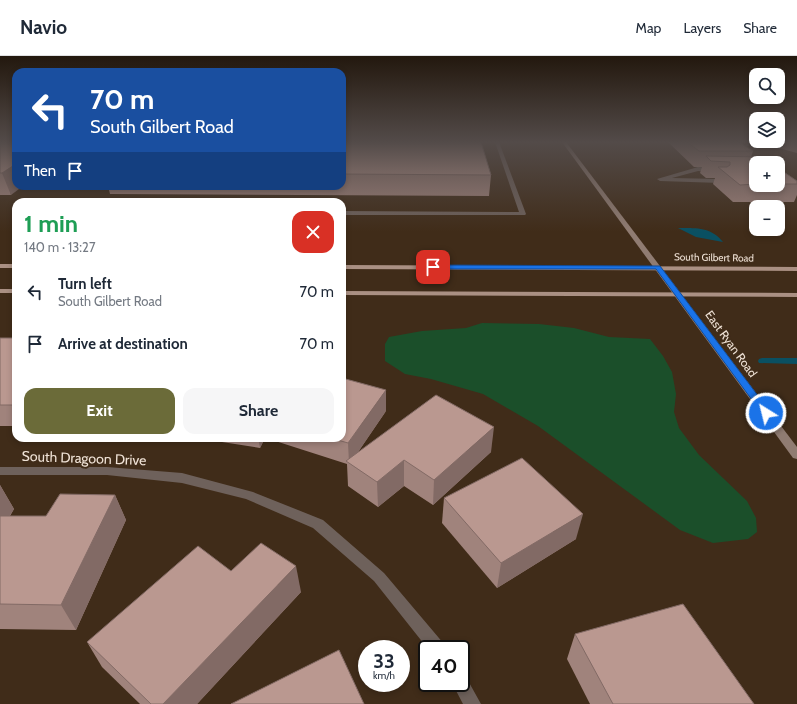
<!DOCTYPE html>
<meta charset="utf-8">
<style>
:root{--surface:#fff;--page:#f6f6f7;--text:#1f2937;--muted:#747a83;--line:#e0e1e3;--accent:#6b6b39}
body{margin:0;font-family:Cabin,sans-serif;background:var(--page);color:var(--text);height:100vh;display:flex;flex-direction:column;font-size:15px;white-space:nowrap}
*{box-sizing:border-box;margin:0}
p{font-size:13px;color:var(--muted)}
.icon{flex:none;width:22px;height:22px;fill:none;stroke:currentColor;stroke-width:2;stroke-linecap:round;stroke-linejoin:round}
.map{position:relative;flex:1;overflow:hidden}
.panel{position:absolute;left:12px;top:142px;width:334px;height:244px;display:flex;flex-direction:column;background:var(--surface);border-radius:12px;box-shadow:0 2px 6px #0003}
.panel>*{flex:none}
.top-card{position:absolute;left:12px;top:12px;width:334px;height:122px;border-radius:12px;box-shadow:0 2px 6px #0003;background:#1a4fa0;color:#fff;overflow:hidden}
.buttons{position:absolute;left:749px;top:12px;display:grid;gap:8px}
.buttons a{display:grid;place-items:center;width:36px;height:36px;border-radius:8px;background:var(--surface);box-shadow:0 2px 6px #0003;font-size:20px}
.speed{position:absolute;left:358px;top:584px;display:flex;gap:8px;font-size:20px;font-weight:700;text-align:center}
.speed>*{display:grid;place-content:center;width:52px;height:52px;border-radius:50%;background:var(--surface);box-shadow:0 2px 6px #0003;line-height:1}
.speed small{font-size:10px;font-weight:400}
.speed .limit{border:2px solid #111;border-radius:6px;background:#fff;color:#111}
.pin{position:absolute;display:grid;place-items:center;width:34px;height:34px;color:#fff;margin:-17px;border-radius:8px;box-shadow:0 2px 6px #0006}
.me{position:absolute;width:44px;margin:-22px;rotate:324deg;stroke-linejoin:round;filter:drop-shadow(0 0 3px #0008)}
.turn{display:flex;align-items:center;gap:14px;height:84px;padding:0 12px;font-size:18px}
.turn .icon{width:52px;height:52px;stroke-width:2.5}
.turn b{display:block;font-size:28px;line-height:34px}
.then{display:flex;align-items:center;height:38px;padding:0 12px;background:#0003;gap:8px;font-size:15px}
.round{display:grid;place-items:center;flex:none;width:42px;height:42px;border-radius:12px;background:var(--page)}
.headline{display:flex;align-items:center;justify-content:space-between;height:68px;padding:0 12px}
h1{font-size:24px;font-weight:700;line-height:30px;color:#1e9e55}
.button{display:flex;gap:8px;margin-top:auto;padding:8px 12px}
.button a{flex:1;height:46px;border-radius:12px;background:var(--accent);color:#fff;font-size:16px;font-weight:700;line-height:46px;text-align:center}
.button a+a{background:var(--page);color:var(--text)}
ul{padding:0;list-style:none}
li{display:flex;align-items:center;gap:12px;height:52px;padding:0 12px}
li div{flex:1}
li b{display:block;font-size:15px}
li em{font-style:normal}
header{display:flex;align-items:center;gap:24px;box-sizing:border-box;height:56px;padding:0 20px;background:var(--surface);border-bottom:1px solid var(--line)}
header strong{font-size:19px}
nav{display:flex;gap:22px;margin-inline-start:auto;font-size:14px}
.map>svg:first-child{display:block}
.green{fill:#1b4f2a}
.water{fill:#0a5062}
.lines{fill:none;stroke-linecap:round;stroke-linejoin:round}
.stream{fill:#0a5062;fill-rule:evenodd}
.lane{fill:#6e615b;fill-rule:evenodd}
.street{fill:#6e615b;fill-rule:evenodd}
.secondary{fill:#907c72;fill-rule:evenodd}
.primary{fill:#aa9083;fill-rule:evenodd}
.wall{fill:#a0837c}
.shaded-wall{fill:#826a65}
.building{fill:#ba9890;stroke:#826a65}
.route{fill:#1a73e8;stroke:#114b97}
.labels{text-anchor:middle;stroke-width:4;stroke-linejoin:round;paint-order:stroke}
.far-street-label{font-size:10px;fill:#efe2d6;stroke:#402c19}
.street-label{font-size:12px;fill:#efe2d6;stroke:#402c19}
.near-street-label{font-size:14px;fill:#efe2d6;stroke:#402c19}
</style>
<header>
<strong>Navio</strong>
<nav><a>Map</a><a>Layers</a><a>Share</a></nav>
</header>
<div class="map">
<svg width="797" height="648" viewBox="0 0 797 648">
<rect width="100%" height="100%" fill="#402c19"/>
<polygon class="green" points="482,267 539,268 574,272 609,281 650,283 663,300 672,316 676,338 674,356 679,372 699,399 747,445 756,462 757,476 748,483 713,487 680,474 538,370 483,338 431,323 405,318 385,305 385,288 389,281 422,275 466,272"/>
<path class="water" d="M678,172c19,0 33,-1 45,14l-27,-5z"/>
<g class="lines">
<polygon class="stream" points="762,302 797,302 797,308 759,307 758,305 759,303"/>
<g class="lane">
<polygon points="495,86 499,86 526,158 525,159 342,159 342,155 519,156"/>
<polygon points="755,86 757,88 740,92 738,91"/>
<polygon points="698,111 715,112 718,114 715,116 698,115 672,122 721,123 724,125 721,127 660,125 657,123"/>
</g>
<g class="street">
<polygon points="0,411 107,411 182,417 253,436 323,464 384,517 444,588 446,593 428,593 374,525 313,472 246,443 182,427 107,419 0,419"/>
<polygon points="461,619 466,621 481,648 463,648 452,627 461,627"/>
</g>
<polygon class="secondary" points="562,86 566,86 797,391 797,403 793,402"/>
<g class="primary">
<rect x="0" y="208" width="16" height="4"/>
<polygon points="342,209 797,211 797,215 342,213"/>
<rect x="0" y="233" width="16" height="4"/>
<polygon points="342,235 797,237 797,241 342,239"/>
</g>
</g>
<g class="wall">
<polygon points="0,86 11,139 0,139"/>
<polygon points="342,86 491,119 489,140 110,138 108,130 342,130"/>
<polygon points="668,86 739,86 753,95 751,101 763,101 771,107 756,107 756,129 778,129 778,112 797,125 797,139 794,146 733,146 713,128 715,122 706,122 700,117 702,111 694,111"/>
<polygon points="757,86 797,86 797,97"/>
<rect x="0" y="282" width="16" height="88"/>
<polygon points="386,355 358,396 491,396 433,449 404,430 378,451 348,430 347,408 266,382 342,382"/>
<polygon points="221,382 265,382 260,392 222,386"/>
<polygon points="0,429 14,453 10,460 46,460 115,439 126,464 76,574 0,573"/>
<polygon points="444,442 576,483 497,532 442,467"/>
<polygon points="231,515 301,536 197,648 140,648 102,611 87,586"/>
<polygon points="575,578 754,648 590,648 567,603"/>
</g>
<g class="shaded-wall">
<polygon points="762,103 760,107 756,107 756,119 745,122 751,105"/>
<polygon points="16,108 16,130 23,130 11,139 2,117"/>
<polygon points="386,334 386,355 350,408 349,407 348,387"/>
<polygon points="494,371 491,396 433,449 434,424"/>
<polygon points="258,382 265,382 260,392"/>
<polygon points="404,404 404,430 378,451 377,426"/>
<polygon points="0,429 14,453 0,475"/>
<polygon points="115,439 126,464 76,574 61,549"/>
<polygon points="583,458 576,483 497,532 501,507"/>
<polygon points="296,510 301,536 197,648 163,648"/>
</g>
<g class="building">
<polygon points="0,86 16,86 16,108 2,117 0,117"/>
<polygon points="342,86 481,86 491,119 342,118"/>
<polygon points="687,86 739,86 753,95 699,95"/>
<polygon points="706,100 763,101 771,107 763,107 764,104 762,103 751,105 750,107 756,108 756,128 740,129 718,111 727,111 730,109 730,106 711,105"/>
<polygon points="778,112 797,125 797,128 778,128"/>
<rect x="0" y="282" width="16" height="67"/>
<polygon points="342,322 386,334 348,387 331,382 342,382"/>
<polygon points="436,339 494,371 434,424 404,404 377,426 346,405"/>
<polygon points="522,402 583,458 501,507 444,442"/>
<polygon points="60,438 115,439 61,549 0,548 0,460 46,460"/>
<polygon points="261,487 296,510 163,648 151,648 87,586 198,490 231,515"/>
<polygon points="683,548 754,648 613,648 575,578"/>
<polygon points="339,594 364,648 231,648"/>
</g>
<linearGradient id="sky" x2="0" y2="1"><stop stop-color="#23180e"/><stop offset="0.49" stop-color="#534b49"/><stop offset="1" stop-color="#534b49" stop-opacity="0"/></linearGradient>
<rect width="797" height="176" fill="url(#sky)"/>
<polygon class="route" points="431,209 660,210 771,357 770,359 763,359 656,213 433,213 431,212"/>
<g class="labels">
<g class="far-street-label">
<text transform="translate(714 201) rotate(1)" y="4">South Gilbert Road</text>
</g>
<g class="street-label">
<text transform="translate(731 288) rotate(54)" y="4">East Ryan Road</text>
</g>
<g class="near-street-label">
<text transform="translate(84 402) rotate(2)" y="5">South Dragoon Drive</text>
</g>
</g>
</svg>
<div class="buttons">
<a><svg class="icon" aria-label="search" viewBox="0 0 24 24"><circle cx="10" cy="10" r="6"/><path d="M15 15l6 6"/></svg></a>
<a><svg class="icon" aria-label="layers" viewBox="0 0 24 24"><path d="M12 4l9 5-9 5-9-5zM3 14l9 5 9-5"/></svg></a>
<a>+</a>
<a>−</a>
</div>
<div class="speed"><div>33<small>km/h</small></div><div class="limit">40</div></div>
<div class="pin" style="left:433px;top:211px;background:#d93025"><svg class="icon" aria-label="arrive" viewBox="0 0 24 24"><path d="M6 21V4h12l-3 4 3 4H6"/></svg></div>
<svg class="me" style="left:766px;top:357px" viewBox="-20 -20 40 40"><circle r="17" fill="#1a73e8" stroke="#fff" stroke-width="3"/><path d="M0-11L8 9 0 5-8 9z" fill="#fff"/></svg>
<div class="top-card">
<div class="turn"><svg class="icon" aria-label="left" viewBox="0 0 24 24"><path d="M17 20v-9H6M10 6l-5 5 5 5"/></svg><div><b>70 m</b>South Gilbert Road</div></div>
<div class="then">Then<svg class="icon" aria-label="arrive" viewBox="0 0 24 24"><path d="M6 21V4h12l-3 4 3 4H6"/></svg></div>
</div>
<section class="panel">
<div class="headline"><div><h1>1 min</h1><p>140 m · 13:27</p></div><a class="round" style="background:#d93025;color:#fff"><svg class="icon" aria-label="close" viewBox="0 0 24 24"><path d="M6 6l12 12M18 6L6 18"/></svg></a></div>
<ul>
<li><svg class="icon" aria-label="left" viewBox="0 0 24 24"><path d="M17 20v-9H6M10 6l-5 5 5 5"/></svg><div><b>Turn left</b><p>South Gilbert Road</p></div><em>70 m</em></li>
<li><svg class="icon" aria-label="arrive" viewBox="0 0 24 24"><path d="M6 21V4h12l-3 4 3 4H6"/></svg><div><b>Arrive at destination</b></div><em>70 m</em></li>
</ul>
<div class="button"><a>Exit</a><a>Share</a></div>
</section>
</div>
